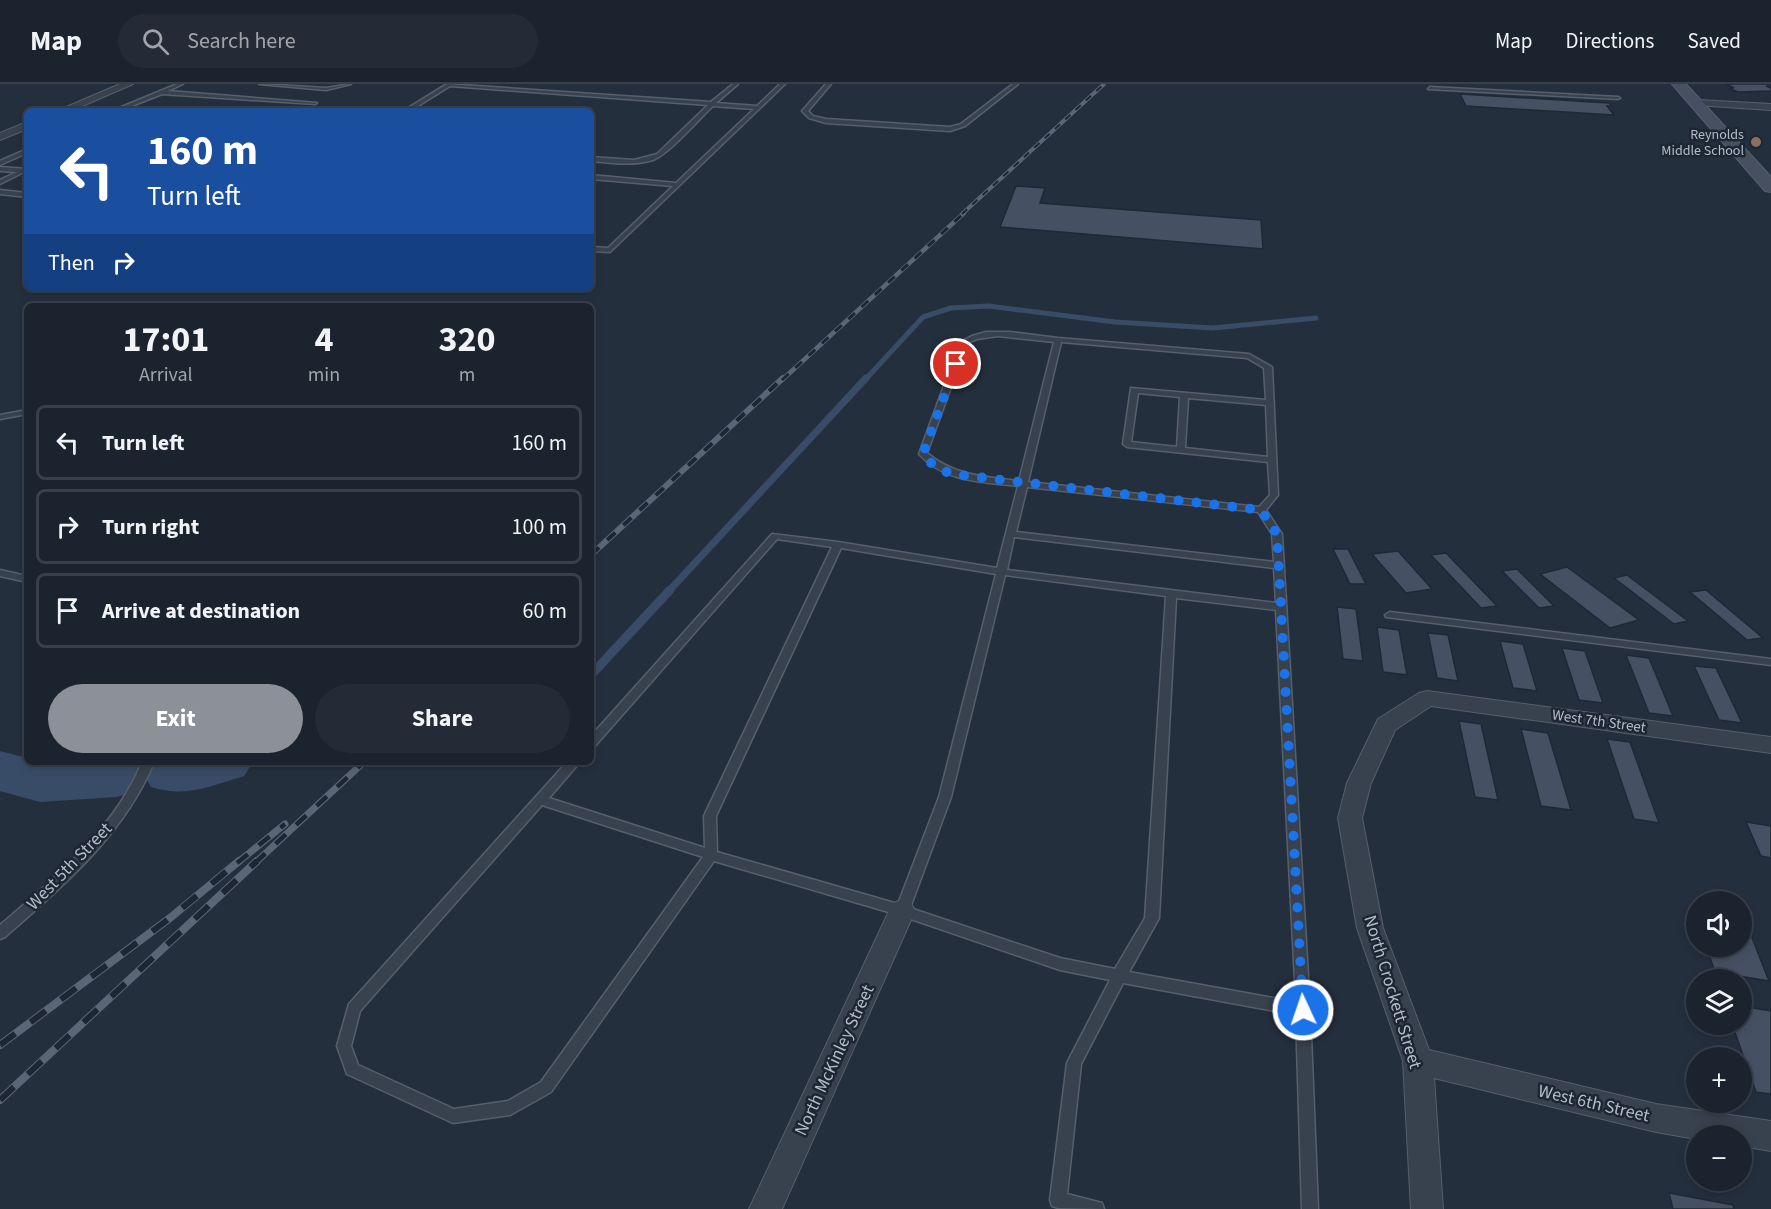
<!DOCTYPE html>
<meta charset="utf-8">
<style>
:root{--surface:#1b232e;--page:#242b36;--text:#f1f3f6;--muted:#a0a4aa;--line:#39404a;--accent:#8c9099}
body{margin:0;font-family:"Source Sans 3",sans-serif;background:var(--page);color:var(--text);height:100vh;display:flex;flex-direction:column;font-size:22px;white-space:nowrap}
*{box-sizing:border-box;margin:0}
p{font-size:20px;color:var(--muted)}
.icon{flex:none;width:33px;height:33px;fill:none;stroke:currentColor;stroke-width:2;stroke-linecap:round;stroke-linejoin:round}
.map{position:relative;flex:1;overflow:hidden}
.details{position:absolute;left:24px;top:219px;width:570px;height:462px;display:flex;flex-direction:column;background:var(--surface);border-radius:9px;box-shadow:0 3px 9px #0003,0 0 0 2px var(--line)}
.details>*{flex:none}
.hud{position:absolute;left:24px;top:24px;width:570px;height:183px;border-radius:9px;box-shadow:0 3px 9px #0003,0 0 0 2px var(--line);background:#1a4fa0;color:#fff;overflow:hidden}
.controls{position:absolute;left:1686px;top:807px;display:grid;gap:12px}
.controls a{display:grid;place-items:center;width:66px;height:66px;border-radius:50%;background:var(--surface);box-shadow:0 3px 9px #0003,0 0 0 2px var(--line);font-size:30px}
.pin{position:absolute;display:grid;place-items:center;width:51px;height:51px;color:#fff;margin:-26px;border:3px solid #fff;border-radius:50%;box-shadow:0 2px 6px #0007}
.me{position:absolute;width:66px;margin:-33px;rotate:357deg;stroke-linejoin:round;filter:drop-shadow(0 0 4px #0008)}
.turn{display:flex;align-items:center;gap:21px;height:126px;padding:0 24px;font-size:27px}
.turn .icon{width:78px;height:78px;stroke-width:2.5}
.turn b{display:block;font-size:42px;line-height:51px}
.then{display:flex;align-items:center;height:57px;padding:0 24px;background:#0003;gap:12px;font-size:22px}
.eta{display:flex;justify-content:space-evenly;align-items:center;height:102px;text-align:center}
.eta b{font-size:36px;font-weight:700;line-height:42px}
.primary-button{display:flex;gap:12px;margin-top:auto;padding:12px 24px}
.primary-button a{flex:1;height:69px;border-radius:36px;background:var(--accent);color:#fff;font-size:24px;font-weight:700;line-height:69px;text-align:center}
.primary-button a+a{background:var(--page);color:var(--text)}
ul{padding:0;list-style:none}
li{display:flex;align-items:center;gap:18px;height:75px;margin:0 12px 9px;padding:0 12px;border:3px solid var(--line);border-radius:9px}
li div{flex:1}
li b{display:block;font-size:22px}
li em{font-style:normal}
header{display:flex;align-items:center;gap:36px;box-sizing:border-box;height:84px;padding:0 30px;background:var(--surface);border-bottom:2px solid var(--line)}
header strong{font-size:28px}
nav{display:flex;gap:33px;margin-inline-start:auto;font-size:21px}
.search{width:420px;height:54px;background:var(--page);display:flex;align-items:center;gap:15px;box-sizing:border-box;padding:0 21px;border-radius:33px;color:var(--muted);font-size:22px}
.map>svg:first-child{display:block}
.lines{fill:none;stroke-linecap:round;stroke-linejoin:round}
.stream-far2{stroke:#394c67;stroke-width:5}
.stream-far1{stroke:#394c67;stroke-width:7}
.stream{stroke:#394c67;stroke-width:9}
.river{fill:#394c67;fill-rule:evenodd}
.building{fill:#455162;stroke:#1f2835;stroke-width:1.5}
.lane-casing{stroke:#565f6c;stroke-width:3}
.street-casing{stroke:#565f6c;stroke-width:2}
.secondary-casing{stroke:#565f6c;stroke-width:2}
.lane{fill:#38414e;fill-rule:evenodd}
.street{fill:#38414e;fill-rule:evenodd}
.secondary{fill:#465061;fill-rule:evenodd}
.rail-far4-casing{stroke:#5a6575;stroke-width:4}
.rail-far3-casing{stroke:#5a6575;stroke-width:4.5}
.rail-far2-casing{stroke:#5a6575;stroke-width:6}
.rail-far1-casing{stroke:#5a6575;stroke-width:7}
.rail-casing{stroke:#5a6575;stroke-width:8}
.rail-far4{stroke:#1d2633;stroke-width:2;stroke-dasharray:7;stroke-linecap:butt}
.rail-far3{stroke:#1d2633;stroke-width:3;stroke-dasharray:9;stroke-linecap:butt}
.rail-far2{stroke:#1d2633;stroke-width:4;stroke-dasharray:11;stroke-linecap:butt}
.rail-far1{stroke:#1d2633;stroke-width:4.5;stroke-dasharray:14;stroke-linecap:butt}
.rail{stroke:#1d2633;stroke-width:6;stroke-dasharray:19;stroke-linecap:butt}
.route{stroke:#1a73e8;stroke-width:10;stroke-dasharray:0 18}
.education-dot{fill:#8d6e63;stroke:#1d2633;stroke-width:2}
.labels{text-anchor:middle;stroke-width:5;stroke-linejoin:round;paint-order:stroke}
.far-poi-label{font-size:14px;fill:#b4bcc9;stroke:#1d2633;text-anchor:end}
.street-label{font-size:15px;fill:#b4bcc9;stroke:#1d2633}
.near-street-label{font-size:18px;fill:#b4bcc9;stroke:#1d2633}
</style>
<header>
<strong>Map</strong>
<div class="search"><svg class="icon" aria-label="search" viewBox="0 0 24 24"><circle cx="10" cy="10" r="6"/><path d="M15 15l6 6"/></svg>Search here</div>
<nav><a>Map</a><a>Directions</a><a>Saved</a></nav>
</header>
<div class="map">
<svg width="1771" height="1125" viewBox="0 0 1771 1125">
<rect width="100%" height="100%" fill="#242f3e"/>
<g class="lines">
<polyline class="stream-far2" points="865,296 923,233 951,224 988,222 1115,238 1213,244 1316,234"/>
<polyline class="stream-far1" points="668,508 866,294"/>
<polyline class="stream" points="591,591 670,506"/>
<g class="river">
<polygon points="0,667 27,674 27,678 134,678 145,693 137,707 117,713 40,718 0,707"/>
<path d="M150,678h103l-9,14c-34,10 -57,22 -93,11l-8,-14z"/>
</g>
</g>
<g class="building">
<polygon points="1726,0 1771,0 1771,2 1766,2 1771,4 1771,7 1738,8 1728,4 1734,4"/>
<polygon points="1460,10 1609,19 1612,22 1607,22 1614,31 1466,22"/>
<polygon points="1016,102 1045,104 1040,119 1261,136 1263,165 1000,143"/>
<polygon points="1333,465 1348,465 1366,500 1350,500"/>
<polygon points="1398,467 1432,505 1406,509 1372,470"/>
<polygon points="1446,469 1497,522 1481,524 1431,471"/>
<polygon points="1567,483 1639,536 1610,544 1540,490"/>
<polygon points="1517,485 1554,522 1539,524 1502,487"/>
<polygon points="1627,491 1688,537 1674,540 1614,494"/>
<polygon points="1706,506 1763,554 1747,556 1690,508"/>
<polygon points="1337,523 1356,525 1363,577 1343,575"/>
<polygon points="1377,543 1399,546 1407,591 1383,588"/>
<polygon points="1428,549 1448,551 1458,597 1437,594"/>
<polygon points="1500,557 1523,560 1537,607 1513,604"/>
<polygon points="1562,564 1585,567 1603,619 1579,616"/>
<polygon points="1626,571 1649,574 1673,632 1649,629"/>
<polygon points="1694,582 1716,584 1742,639 1719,636"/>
<polygon points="1459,637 1481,640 1498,716 1475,713"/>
<polygon points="1521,645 1548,649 1571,726 1541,722"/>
<polygon points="1607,655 1630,658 1659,739 1634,735"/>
<polygon points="1746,738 1771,742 1771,774 1761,772"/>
<polygon points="1742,831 1743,831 1769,897 1715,888 1706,862 1742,862"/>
<polygon points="1742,922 1771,927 1771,1010 1756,1008 1732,940 1742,940"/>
<polygon points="1669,1109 1733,1121 1734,1125 1673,1125"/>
</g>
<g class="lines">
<g class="lane-casing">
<g id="lane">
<polygon points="177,0 183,0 168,7 317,19 315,20 162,10 119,27 112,27"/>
<polygon points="259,0 326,4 351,0 326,6"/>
<path d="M447,0l264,18 22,-18h5l-22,19 41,3 23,-22h5l-175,168 -19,-1v-4l17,1 65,-62 -82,-7v-4l85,8 78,-74 -41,-3c-14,13 -44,48 -60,54 -20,6 -42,3 -62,1v-4l43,3 23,-6 51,-49 -258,-19 -40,25h-7z"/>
<polygon points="826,0 831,0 808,27 813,32 826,35 950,43 961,40 1013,0 1018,0 965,42 950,47 826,39 809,34 802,27"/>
<polygon points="1430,3 1618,13 1620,14 1618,15 1428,5"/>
<polygon points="27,65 27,69 0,81 0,77"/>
<polygon points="0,83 27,85 27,89 24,88 0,100 0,96 17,88 0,87"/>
<polygon points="0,106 27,109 27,113 0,110"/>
<path d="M986,248h24l48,6 191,16 23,13 6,128 -12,15 16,24 28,476 8,199h-16l-6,-194 -173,-32 -42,81 -14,130 35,9 2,6 -46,-1 -6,-2 -2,-6 17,-137 43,-83 -50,-10 -158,-54 -188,-55 -163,231 -41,23 -57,8 -106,-49 -10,-28 12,-42 218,-242h13l-31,36 156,50 -1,-32 128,-269 -55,-8 -182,207 -4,1v-11l181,-202 66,8 159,26 21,-82c-35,-4 -74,-4 -99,-32l41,-112 12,-6zM998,252l56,6 -35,139c-33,-4 -65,-5 -92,-28l40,-110 10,-4zM1061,258l186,16 17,10 2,32 -135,-12 -8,56 4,3 141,15 2,33 -11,12 -231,-25zM1138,309l42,4 -3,50 -46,-5zM1188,314l78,7 2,52 -83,-9zM1027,403l231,25 14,22 2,28 -258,-30zM1014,453l260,31 2,35 -269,-33zM841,464l155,26 -57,223 -41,107 -181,-52 -1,-36zM1005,491l161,21 -21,322 -30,51 -55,-11 -150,-50 41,-111zM1176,514l100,12 20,392 -167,-30 30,-54zM542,721l161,52 -162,225 -33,19 -54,8 -96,-44 -7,-19 9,-35z"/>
<polygon points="27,326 27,330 0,335 0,331"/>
<polygon points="0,486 27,492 27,498 0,492"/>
<polygon points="1390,528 1771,575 1771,581 1386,533 1385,531"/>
<path d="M142,678h12c-30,73 -91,124 -149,175l-5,2v-14c55,-47 114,-95 142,-163z"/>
</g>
</g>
<g class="street-casing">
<g id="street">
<polygon points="120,0 133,0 71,27 57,27"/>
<polygon points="1698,16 1771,20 1771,26 1695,21 1695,17"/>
<polygon points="27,38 27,45 0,56 0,49"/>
<polygon points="1427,607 1771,653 1771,669 1431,622 1395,646 1371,699 1362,734 1383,844 1429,966 1656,1020 1771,1037 1771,1067 1742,1062 1742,1052 1696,1052 1696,1055 1656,1048 1434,994 1443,1125 1411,1125 1403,977 1357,844 1338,734 1347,699 1378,635 1419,609"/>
<polygon points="902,816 911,819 915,827 782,1125 749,1125 889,827 893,819"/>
</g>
</g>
<g class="secondary-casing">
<polygon id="secondary" points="1672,0 1686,0 1771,93 1771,108 1765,107"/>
</g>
<use href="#lane" class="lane"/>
<use href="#street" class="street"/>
<use href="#secondary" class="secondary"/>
<g class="rail-far4-casing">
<polyline id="rail-far4" points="962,130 1104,0"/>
</g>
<g class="rail-far3-casing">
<polyline id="rail-far3" points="782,296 964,129"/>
</g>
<g class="rail-far2-casing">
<polyline id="rail-far2" points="591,471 783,294"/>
</g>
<g class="rail-far1-casing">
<g id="rail-far1">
<polyline points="237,779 285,740"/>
<polyline points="255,779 364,678"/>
</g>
</g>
<g class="rail-casing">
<g id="rail">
<polyline points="0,961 170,834 239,777"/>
<polyline points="0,1016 257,777"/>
</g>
</g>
<use href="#rail-far4" class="rail-far4"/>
<use href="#rail-far3" class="rail-far3"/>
<use href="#rail-far2" class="rail-far2"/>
<use href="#rail-far1" class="rail-far1"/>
<use href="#rail" class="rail"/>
</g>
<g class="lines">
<polyline class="route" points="956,280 923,370 934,382 951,390 1261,426 1277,450 1303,926"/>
</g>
<circle class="education-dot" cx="1756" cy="58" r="6"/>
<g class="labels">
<g class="far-poi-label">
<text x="1744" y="55">Reynolds<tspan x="1744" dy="16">Middle School</tspan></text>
</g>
<g class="street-label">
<text transform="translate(1599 637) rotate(8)" y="5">West 7th Street</text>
</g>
<g class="near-street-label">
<text transform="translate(69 782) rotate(-46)" y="6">West 5th Street</text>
<text transform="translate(1393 908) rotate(73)" y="6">North Crockett Street</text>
<text transform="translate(834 976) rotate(-65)" y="6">North McKinley Street</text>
<text transform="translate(1594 1019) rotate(13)" y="6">West 6th Street</text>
</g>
</g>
</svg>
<div class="controls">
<a><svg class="icon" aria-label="sound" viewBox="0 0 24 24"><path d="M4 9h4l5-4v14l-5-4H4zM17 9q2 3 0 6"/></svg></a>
<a><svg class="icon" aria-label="layers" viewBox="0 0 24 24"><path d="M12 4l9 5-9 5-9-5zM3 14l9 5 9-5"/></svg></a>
<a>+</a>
<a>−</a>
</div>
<div class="pin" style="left:956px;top:280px;background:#d93025"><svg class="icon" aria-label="arrive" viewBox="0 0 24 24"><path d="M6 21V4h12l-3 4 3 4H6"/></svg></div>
<svg class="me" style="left:1303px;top:926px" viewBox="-20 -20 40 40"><circle r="17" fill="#1a73e8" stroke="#fff" stroke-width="3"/><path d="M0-11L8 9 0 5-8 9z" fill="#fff"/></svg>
<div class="hud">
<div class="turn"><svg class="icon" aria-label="left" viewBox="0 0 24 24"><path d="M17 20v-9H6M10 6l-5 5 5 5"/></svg><div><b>160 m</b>Turn left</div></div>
<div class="then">Then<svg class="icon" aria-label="right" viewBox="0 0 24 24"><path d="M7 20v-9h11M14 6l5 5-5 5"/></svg></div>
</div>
<section class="details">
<div class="eta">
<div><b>17:01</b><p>Arrival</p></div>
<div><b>4</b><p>min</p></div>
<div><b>320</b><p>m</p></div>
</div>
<ul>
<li><svg class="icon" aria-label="left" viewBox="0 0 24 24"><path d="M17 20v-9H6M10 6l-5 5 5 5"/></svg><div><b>Turn left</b></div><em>160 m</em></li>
<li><svg class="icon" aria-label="right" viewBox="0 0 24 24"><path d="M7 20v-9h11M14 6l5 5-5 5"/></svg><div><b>Turn right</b></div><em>100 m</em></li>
<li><svg class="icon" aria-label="arrive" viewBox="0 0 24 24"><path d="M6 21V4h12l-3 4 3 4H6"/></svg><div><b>Arrive at destination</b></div><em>60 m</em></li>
</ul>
<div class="primary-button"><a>Exit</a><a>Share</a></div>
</section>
</div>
